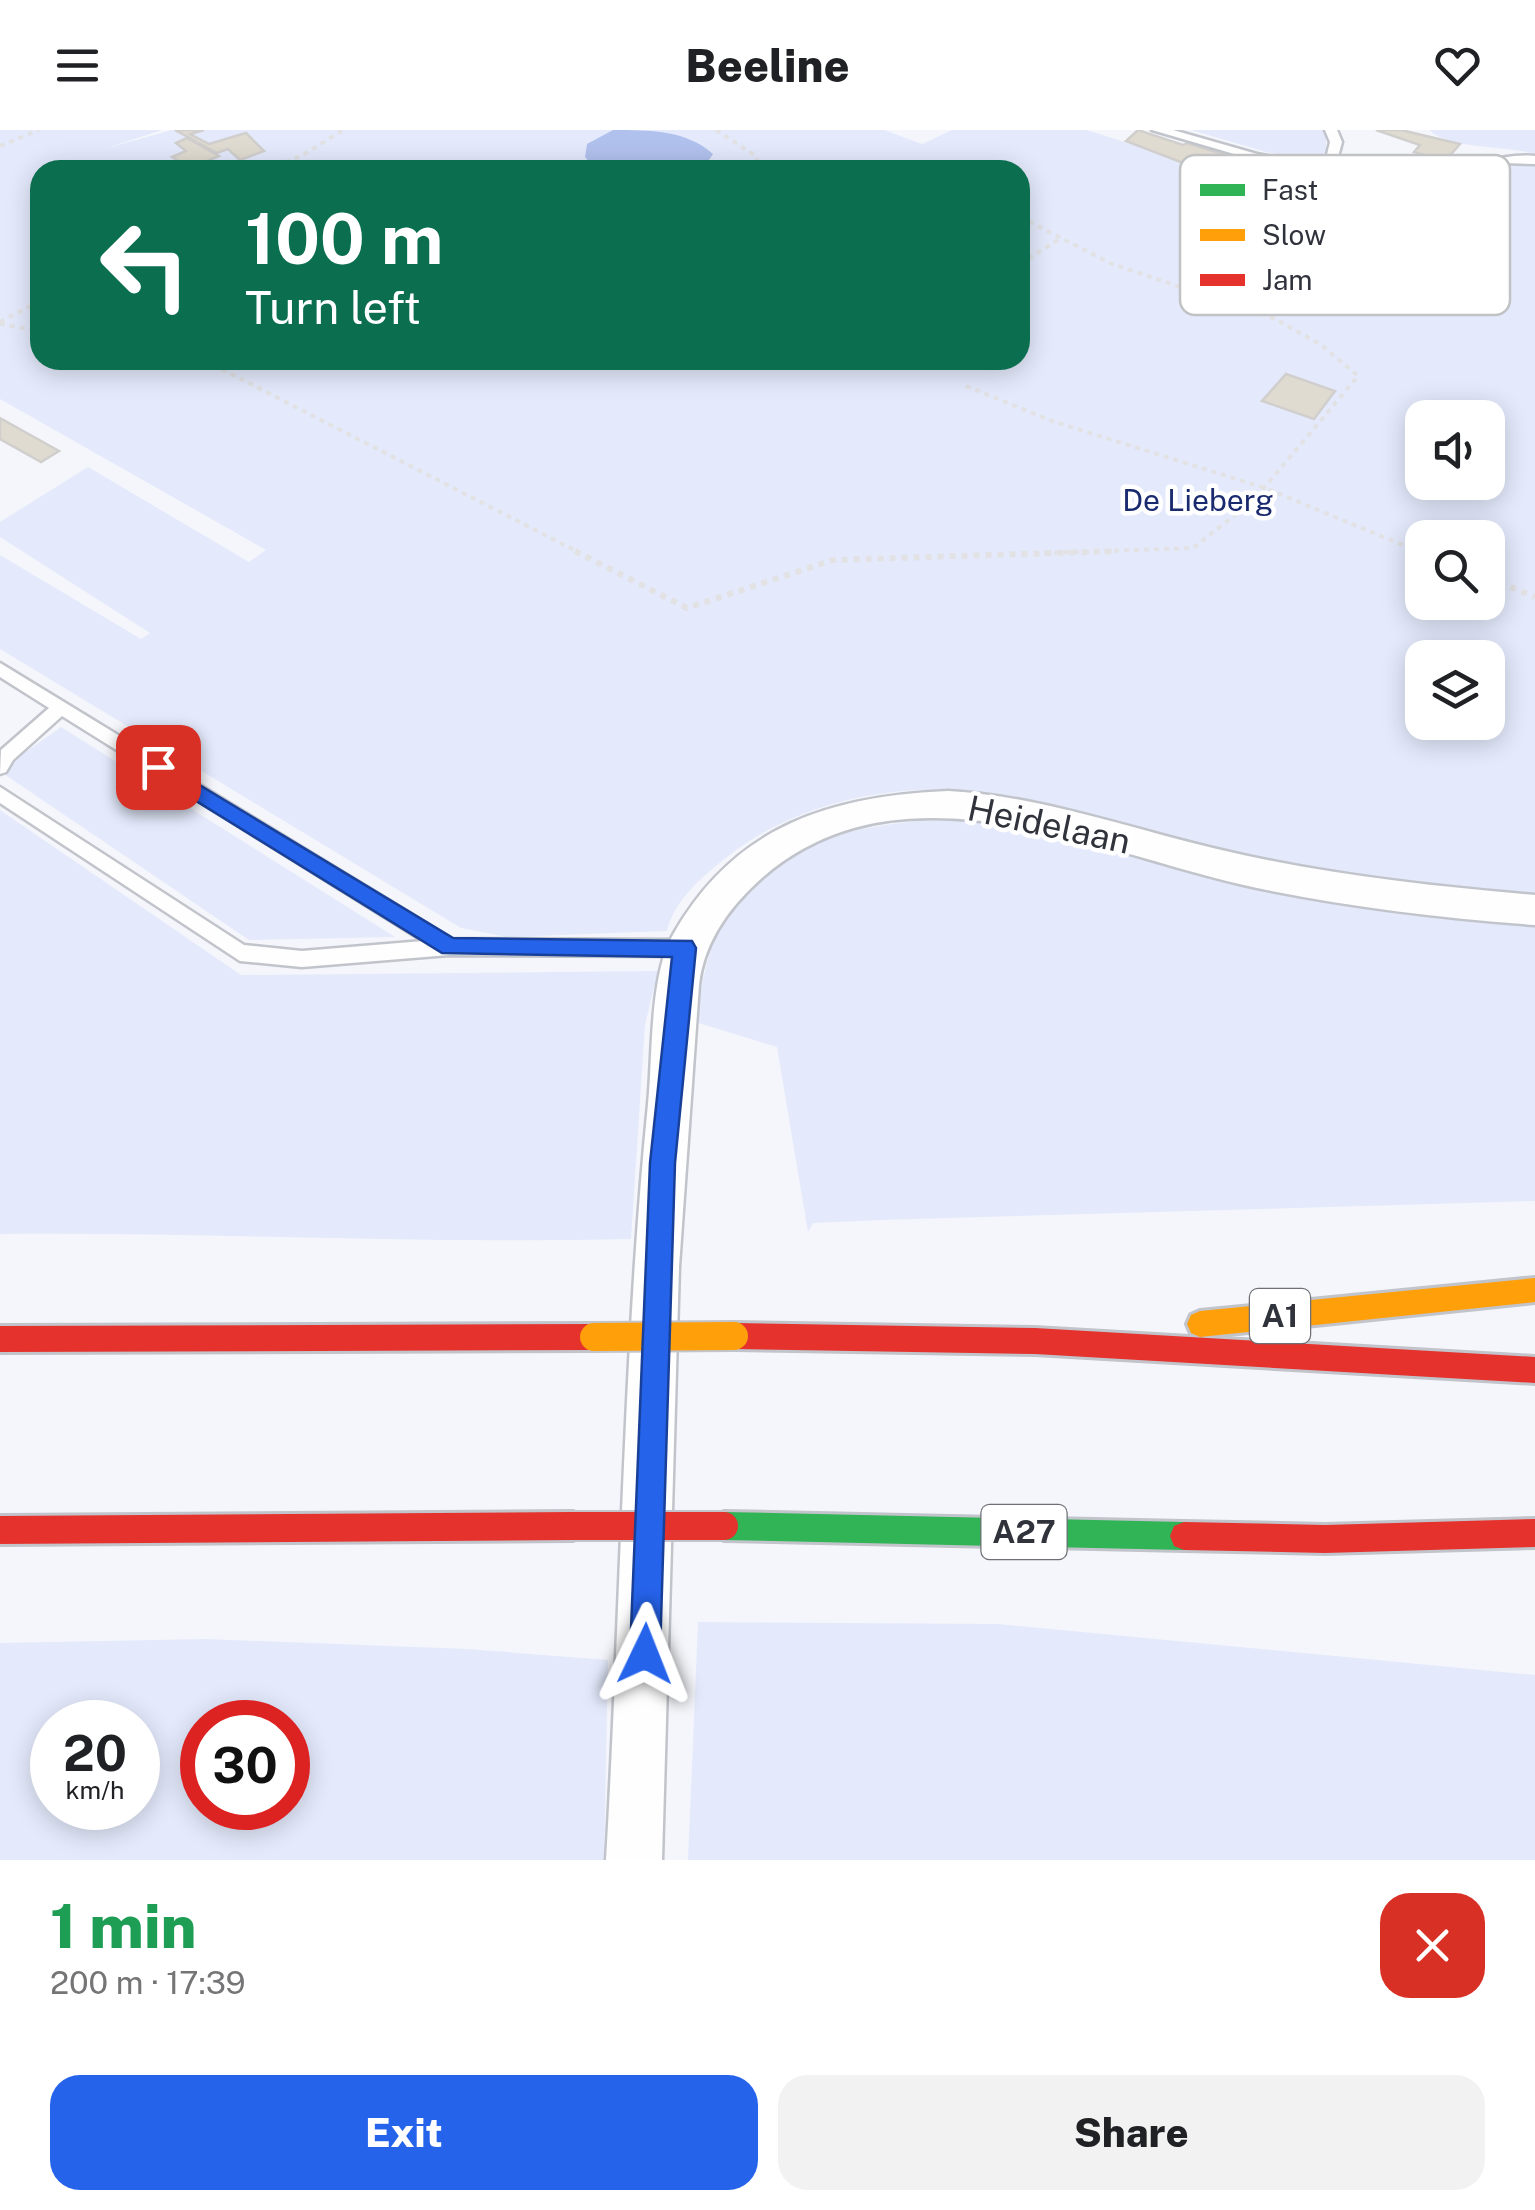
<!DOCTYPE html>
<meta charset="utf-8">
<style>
:root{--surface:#fff;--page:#f2f2f2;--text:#202124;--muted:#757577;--accent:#2563eb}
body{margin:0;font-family:"Public Sans",sans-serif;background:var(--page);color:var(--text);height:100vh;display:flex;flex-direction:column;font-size:38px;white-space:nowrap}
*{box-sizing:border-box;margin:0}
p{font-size:32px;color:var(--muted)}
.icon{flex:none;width:55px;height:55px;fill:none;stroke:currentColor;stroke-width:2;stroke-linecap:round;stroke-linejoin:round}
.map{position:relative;height:1730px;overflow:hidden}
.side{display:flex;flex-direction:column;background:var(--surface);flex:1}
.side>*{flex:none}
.guide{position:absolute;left:30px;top:30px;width:1000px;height:210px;border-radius:30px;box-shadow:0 5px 25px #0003;background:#0b6e4f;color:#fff;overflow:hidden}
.fabs{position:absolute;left:1405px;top:270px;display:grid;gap:20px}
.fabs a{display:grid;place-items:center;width:100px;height:100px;border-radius:20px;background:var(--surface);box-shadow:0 5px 25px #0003;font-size:50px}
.speed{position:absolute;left:30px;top:1570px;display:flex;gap:20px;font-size:50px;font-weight:700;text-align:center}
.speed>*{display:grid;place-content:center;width:130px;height:130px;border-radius:50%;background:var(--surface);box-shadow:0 5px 25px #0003;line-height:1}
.speed small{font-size:25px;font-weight:400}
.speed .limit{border:15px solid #d22;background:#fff;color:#111}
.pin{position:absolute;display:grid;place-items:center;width:85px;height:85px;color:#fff;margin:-42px;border-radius:20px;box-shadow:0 5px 15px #0006}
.me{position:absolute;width:110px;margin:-55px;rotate:2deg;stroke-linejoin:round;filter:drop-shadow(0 0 8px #0008)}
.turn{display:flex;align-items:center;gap:35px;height:210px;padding:0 50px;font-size:45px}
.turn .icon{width:130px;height:130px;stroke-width:2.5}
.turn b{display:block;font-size:70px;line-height:85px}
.round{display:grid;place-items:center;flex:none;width:105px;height:105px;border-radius:30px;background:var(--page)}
.headline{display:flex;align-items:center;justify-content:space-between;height:170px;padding:0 50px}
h1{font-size:60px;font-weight:800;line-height:75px;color:#1e9e55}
.action{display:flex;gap:20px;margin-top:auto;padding:20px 50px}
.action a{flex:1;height:115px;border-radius:30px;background:var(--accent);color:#fff;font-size:40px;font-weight:800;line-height:115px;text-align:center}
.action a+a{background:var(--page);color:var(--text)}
header{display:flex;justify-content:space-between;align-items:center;height:130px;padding:0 50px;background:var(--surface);font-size:45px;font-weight:800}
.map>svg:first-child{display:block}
.green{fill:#e4eafc;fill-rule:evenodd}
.water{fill:#b1c1ed}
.building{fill:#e0dbd0;stroke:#d0cfcd;stroke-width:2.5}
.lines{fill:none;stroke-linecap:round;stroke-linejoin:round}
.lane-casing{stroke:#c2c4cb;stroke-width:5}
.street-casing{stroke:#c2c4cb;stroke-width:5}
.fast-casing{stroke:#c2c4cb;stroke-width:6}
.slow-casing{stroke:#c2c4cb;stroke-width:6}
.jam-casing{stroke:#c2c4cb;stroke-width:6}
.path-far1{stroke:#e2e2e4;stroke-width:4;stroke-dasharray:5 5;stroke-linecap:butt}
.path{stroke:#e2e2e4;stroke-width:6;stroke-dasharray:6 6;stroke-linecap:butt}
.lane{fill:#fefefe;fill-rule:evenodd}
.street{fill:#fefefe;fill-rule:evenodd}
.fast{fill:#30b455;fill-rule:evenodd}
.slow{fill:#ff9f0a;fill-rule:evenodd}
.jam{fill:#e5322d;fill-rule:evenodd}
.slow-bridge-casing{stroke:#c2c4cb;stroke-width:32;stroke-linecap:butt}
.jam-bridge-casing{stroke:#c2c4cb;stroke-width:32;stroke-linecap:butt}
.slow-bridge{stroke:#ff9f0a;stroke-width:28}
.jam-bridge{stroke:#e5322d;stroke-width:28}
.route{fill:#2563eb;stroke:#184099;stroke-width:2.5}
.labels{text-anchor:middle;stroke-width:9;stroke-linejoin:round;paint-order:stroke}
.far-park-label{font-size:30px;fill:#1a2a6f;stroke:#fff}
.shield{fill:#fff;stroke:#6e7076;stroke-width:2.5}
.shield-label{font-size:32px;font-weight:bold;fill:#30333b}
.street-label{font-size:35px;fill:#30333b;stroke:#fff}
.key{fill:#fff;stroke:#c1c2c4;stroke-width:2.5}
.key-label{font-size:28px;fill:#30333b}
</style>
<header><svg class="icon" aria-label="menu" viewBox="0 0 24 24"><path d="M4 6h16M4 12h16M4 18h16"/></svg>Beeline<svg class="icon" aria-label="heart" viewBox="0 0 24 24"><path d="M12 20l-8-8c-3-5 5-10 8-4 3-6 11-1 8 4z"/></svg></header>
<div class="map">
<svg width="1535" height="1730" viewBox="0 0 1535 1730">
<rect width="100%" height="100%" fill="#f5f6fb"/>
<g class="green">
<path d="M0,0h162l-55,18 65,-18h712l38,14 30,-14h135l127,41 44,-5 123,28 80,-12 48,-21 26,3v730c-78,-6 -156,-12 -233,-28 -59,-12 -118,-25 -177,-40 -58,-14 -117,-34 -177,-36 -76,-3 -161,19 -221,67 -24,19 -53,43 -60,74l-160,6 -46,-9 -461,-279v-94l141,84 9,-6 -150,-96v-15l88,-55 161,95 17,-12 -266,-151zM40,40h980v190h-980zM1422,288h66v64h-66zM1422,408h66v64h-66zM1422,528h66v64h-66z"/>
<polygon points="1191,0 1326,0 1326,23 1313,31 1266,22"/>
<path d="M1429,0h106v24c-31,-9 -84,-4 -106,-24z"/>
<polygon points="61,597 395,807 249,810 4,644 20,626"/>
<path d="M0,680l241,165 417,-4 -13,54 -14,214c-211,5 -421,-7 -631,-5z"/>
<path d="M947,689l83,11 209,53 296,42v276l-653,19 -69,3 -5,9 -31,-185 -82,-25c7,-38 13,-77 33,-111 46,-72 140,-88 219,-92z"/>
<polygon points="698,1492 998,1494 1535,1545 1535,1730 688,1730"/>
<path d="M207,1509l260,10 141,11 -4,200h-604v-217zM52,1592h86v86h-86zM202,1592h86v86h-86z"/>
</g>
<path class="water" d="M613,0c37,0 73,0 100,24l-11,16h-106l-11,-13 2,-13z"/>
<g class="building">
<polygon points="175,0 204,0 190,4 209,14 246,3 264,21 240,30 228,19 217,23"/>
<polygon points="1138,0 1183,15 1187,13 1222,24 1204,41 1126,11"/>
<polygon points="1376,0 1401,0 1460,14 1445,31 1414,22 1420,15"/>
<polygon points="187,8 219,26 207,31 216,36 208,40 167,40 182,33 172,27 186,21 176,13"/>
<polygon points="1286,244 1335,261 1314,289 1262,271"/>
<polygon points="0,288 59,321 41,332 0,309"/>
</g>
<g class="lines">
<g class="lane-casing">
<g id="lane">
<path d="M1152,0h21l84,24 67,13 6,-25 -5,-12h12l5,12 -7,26c34,4 71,8 105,3 33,-4 61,-18 95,-15v8l-31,-1 -74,17 -66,-2 -89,-12z"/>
<polygon points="0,533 452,809 685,810 692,812 695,818 692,824 685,826 449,825 302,837 240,831 0,673 0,657 244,815 302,821 423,811 62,586 13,630 6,642 0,644 1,620 49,578 0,547"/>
</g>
</g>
<g class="street-casing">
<path id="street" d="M948,661c93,5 179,37 269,58 104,25 211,37 318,46v30c-93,-7 -186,-18 -278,-37 -156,-33 -352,-133 -494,-11 -33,29 -59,64 -64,108l-20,282 -17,593h-56c15,-252 17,-505 42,-756 5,-49 1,-129 26,-171 62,-108 157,-137 274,-142z"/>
</g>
<g class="fast-casing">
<polygon id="fast" points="724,1382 1184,1392 1194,1396 1198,1406 1194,1416 1184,1420 724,1410 714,1406 710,1396 714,1386"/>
</g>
<g class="slow-casing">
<polygon id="slow" points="1535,1148 1535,1172 1200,1207 1191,1203 1187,1194 1191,1185 1200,1181"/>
</g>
<g class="jam-casing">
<g id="jam">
<polygon points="734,1193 1035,1198 1535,1227 1535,1253 1035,1224 734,1219 725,1215 721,1206 725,1197"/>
<polygon points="594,1194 603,1198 607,1207 603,1216 594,1220 0,1222 0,1196"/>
<polygon points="573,1382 583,1386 587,1396 583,1406 573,1410 0,1414 0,1386"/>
<polygon points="1535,1389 1535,1417 1325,1423 1184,1420 1174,1416 1170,1406 1174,1396 1184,1392 1325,1395"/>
</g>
</g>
<g class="path-far1">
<polyline points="716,0 756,26 759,40"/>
<polyline points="0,16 39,0"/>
<polyline points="267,40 303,25 343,0"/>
<polyline points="1020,87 1112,134 1273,188 1320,214 1358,246 1254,370 1193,418 1043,423"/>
<polyline points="1020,134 1061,108"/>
<polyline points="0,192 40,171"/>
<polyline points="0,194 40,201"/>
<polyline points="204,230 580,423"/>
<polyline points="966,256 1052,291 1265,358 1422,423"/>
</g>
<g class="path">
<polyline points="575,421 687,478 833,430 1118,421"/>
<polyline points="1416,421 1422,423"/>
<polyline points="1488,448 1535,467"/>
</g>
<use href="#lane" class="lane"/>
<use href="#street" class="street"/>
<use href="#fast" class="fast"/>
<use href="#slow" class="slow"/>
<use href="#jam" class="jam"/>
<g class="slow-bridge-casing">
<polyline id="slow-bridge" points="594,1207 734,1206"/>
</g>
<g class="jam-bridge-casing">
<polyline id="jam-bridge" points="573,1396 724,1396"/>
</g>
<use href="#slow-bridge" class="slow-bridge"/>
<use href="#jam-bridge" class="jam-bridge"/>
</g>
<polygon class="route" points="158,630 453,808 692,811 696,818 675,1033 660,1524 655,1535 645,1539 634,1535 630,1524 650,1033 672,827 442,823 151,643 148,637"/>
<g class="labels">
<g class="far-park-label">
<text x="1198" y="381">De Lieberg</text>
</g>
<g class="shield">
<rect x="1250" y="1159" width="60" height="54" rx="8"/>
<rect x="981.5" y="1375" width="85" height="54" rx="8"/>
</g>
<g class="shield-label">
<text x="1280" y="1197">A1</text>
<text x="1024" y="1413">A27</text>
</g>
<g class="street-label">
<text transform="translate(1049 695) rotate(12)" y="12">Heidelaan</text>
</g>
</g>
<rect x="1180" y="25" width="330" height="160" rx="15" class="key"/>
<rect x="1200" y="54" width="45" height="12" fill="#30b455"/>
<rect x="1200" y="99" width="45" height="12" fill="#ff9f0a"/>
<rect x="1200" y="144" width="45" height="12" fill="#e5322d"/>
<g class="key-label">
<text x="1262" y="70">Fast</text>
<text x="1262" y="115">Slow</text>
<text x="1262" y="160">Jam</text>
</g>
</svg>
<div class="fabs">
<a><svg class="icon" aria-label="sound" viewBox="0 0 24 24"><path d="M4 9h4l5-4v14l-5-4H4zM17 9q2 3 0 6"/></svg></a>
<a><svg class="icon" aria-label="search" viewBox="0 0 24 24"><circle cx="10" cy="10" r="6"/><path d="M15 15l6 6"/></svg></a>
<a><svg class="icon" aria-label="layers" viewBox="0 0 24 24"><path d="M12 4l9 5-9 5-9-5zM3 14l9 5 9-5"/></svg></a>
</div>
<div class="speed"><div>20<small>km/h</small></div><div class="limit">30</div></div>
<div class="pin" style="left:158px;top:637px;background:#d93025"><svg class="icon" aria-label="arrive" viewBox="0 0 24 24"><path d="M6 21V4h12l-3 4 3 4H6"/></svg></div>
<svg class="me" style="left:645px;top:1524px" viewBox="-20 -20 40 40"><path d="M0-17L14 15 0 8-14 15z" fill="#2563eb" stroke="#fff" stroke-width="4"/></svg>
<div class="guide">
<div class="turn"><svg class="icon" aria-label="left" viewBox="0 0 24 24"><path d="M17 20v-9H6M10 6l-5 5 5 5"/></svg><div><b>100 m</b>Turn left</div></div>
</div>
</div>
<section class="side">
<div class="headline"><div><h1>1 min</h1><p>200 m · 17:39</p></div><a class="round" style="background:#d93025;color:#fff"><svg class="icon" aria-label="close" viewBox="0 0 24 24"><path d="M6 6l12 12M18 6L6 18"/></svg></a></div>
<div class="action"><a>Exit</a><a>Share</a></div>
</section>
